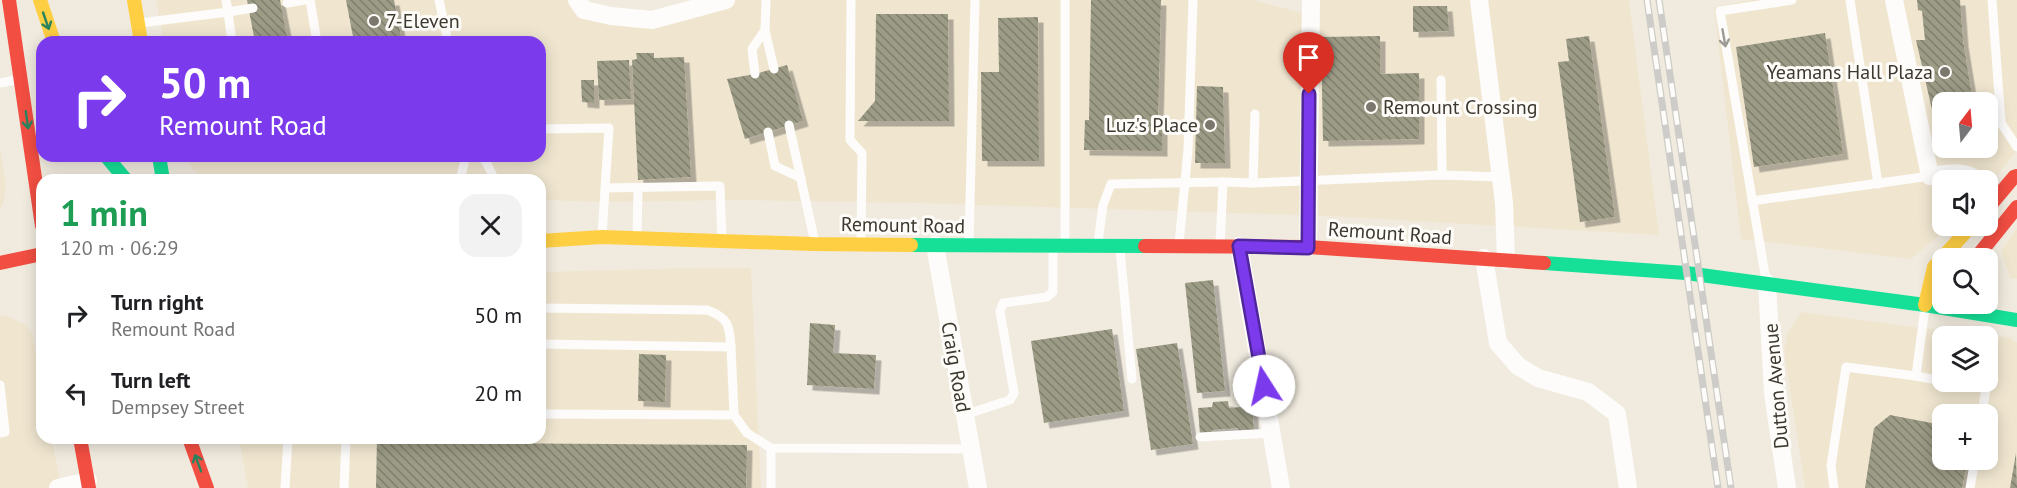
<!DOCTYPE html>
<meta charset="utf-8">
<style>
:root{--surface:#fff;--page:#f2f2f2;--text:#202124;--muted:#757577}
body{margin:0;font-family:"PT Sans",sans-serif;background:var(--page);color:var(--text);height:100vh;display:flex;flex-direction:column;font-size:22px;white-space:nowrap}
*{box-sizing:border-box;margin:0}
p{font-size:20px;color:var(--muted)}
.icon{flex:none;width:33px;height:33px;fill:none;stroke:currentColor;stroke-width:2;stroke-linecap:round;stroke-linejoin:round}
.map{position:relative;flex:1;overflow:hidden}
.side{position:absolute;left:36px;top:174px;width:510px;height:270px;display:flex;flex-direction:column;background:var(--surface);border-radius:18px;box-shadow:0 3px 15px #0003}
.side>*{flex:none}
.hud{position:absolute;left:36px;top:36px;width:510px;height:126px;border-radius:18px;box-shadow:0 3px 15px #0003;background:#7c3aed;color:#fff;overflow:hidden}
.needle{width:39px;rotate:16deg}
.buttons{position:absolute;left:1932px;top:92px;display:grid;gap:12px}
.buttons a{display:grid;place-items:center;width:66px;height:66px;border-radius:12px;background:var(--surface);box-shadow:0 3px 15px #0003;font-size:30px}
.pin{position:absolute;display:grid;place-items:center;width:51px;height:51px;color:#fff;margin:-62px -26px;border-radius:50% 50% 50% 0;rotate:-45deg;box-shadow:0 0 6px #0007}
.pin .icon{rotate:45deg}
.me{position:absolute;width:66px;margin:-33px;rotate:350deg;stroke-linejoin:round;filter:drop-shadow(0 0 4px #0008)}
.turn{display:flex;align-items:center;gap:21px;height:126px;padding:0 24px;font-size:27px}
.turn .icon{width:78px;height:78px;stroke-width:2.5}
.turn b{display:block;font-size:42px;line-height:51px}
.round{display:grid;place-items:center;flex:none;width:63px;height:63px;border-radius:18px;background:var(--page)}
.summary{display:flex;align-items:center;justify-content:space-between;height:102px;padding:0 24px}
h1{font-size:36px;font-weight:700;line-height:45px;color:#1e9e55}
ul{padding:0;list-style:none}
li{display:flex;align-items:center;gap:18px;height:78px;padding:0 24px}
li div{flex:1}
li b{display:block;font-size:22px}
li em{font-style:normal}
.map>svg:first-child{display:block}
.built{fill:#f0e6d0;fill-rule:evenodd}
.building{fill:url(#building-back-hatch);filter:url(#shadow)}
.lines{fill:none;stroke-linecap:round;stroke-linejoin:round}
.lane{stroke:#fdfcfa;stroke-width:9}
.street{stroke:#fdfcfa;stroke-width:18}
.fast{stroke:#16e098;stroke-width:14}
.slow{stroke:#ffcf43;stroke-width:14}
.jam{stroke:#f24e42;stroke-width:14}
.rail-casing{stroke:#cdccc8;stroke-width:7}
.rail{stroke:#fefcf8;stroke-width:4.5;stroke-dasharray:14;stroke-linecap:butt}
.oneway{stroke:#2b845e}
.oneway2{stroke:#9c9a94}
.route-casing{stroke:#51269a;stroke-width:15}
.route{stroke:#7c3aed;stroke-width:10}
.poi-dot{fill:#7b776d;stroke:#fefcf8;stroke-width:2}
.labels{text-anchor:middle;stroke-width:6;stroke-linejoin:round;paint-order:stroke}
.poi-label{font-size:20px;fill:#3c382f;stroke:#fefcf8;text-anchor:start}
.street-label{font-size:20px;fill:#3c382f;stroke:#fefcf8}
</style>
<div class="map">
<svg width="2017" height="488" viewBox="0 0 2017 488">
<defs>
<pattern id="building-back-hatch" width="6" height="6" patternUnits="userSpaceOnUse" patternTransform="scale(1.5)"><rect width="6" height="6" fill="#9c9b86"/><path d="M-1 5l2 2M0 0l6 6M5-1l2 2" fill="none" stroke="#807f6e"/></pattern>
<filter id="shadow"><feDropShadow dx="5.5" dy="5.5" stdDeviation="0" flood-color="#0004"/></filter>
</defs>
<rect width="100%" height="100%" fill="#f1ebdf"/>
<g class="built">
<polygon points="156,0 577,0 652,20 726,0 1253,0 1309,15 1311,0 1629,0 1659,235 1327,216 916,203 739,200 604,202 540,200 540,180 209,180 193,170 186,156 540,156 540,42 164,42"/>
<path d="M1751,0h266v151l-29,35v-6h-46v45h9l-40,34 -170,-20 -27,-232zM1942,102h46v45h-46z"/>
<polygon points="0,149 6,184 4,201 0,210"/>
<polygon points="2017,228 2017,279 2010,278 2001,250"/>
<polygon points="690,268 751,268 761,488 248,488 239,438 540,438 540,272"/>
<path d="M1802,312l180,24h-40v45h46v-45l22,1 7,6v145h-212l-21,-137 4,-20zM1942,414h46v45h-46z"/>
<polygon points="3,315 12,318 25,325 32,334 42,383 42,438 52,438 61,488 0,488 0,316"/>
</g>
<g class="building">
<polygon points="247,0 280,0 288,42 255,42"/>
<polygon points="346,0 394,0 402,42 354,42"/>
<polygon points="1091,0 1161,0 1158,121 1162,122 1162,151 1084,150 1085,120 1089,120"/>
<polygon points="1917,0 1960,0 1963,41 1973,102 1942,102 1942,147 1951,148 1942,150 1942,153 1916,40 1925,40 1922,11 1918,10"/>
<polygon points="1413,6 1447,6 1449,31 1413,32"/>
<polygon points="876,14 948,14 949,121 858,121 875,101"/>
<polygon points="1038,17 1039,161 982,161 981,72 999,72 998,18"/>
<polygon points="1825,33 1843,154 1754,167 1736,47"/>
<polygon points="1380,36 1380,74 1419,73 1419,139 1323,141 1321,37"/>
<polygon points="1589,36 1615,217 1580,222 1558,62 1569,61 1566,39"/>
<polygon points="636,53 654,53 654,58 684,57 691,177 638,180 632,60 637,59"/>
<polygon points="629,60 631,99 599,100 597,61"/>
<polygon points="787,65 803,121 745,139 727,79 755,74"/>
<polygon points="581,80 594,80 594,103 582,102"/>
<polygon points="1197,86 1223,87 1225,163 1195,163"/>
<polygon points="1213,280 1225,391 1197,393 1185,283"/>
<polygon points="810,323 835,325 833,353 876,355 874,389 807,385"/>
<polygon points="1112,329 1124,411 1044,423 1031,341"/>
<polygon points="1177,343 1193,444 1151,450 1136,349"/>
<polygon points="639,354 666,355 665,402 638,401"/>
<polygon points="1228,401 1229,408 1252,406 1254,431 1239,432 1238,428 1212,430 1212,434 1200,435 1198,408 1212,407 1213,402"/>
<polygon points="1890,415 1942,425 1942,459 1968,459 1962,488 1865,488 1874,428"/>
<polygon points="377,438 471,438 471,443 747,445 746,488 376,488"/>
<polygon points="2016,453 2017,488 2010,488"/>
</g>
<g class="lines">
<g class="lane">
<polyline points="226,0 228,12 253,8"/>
<polyline points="310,0 317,42"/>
<polyline points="439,0 448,42"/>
<polyline points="766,0 765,30 774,69"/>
<polyline points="851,0 850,140 862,153 861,242"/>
<polyline points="1065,0 1065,244"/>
<polyline points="1850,0 1878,184"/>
<polyline points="1992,0 2001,123 2017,147"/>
<polyline points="287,3 305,0"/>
<polyline points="140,23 228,12 232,42"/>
<polyline points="755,74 752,49 765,30"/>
<polyline points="1441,80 1442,175"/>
<polyline points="0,83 16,80"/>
<polyline points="789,125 815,243"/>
<polyline points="540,129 609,128 602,235"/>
<polyline points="768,132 775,166 801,178"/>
<polyline points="481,156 486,162 495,180"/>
<polyline points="460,180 466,156"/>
<polyline points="1253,183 1255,114"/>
<polyline points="605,188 720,186 722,240"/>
<polyline points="1752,201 1930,176"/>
<polyline points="637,236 638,188"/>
<polyline points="969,243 975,0"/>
<polyline points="1098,243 1103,205 1111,184 1223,182"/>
<polyline points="1179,244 1188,150 1193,0"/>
<polyline points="1220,244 1223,182 1253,183 1442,175 1501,177"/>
<polyline points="1120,249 1132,379"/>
<polyline points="1766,280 1720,11 1792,0"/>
<path d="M540,308l167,2c22,8 22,15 24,37"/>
<polyline points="540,344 731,347 734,415 747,433 771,448 970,449"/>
<polyline points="1916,376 1942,381"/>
<polyline points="1944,381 1986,388 1982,414"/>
<polyline points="0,385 5,432 0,433"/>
<polyline points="540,414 734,415"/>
<polyline points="964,415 1010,400 1014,393 1000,311 1003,303 1047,297 1053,292 1053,248"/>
<polyline points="1200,437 1272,433"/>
<polyline points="771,448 771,488"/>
<polyline points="285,488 288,438"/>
<polyline points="344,488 346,438"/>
<polyline points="1834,488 1831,466 1846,367 1916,376 1925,308"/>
<polyline points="1970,488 1975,459"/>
</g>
<g class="street">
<polyline points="577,0 584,10 611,16 652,20 726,0"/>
<polyline points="1479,0 1504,203 1506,260"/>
<path d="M1894,0l36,176c18,-3 32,-6 48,4"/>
<polyline points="935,245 978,488"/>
<polyline points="1239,246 1281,488"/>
<polyline points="1308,247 1311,0"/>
<polyline points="1484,258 1498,343 1518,366 1538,378 1588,392 1617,414 1628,488"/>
<polyline points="1767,283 1773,393 1787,488"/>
<polyline points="58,488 88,481"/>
</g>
<g class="fast">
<polyline points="106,156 126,180"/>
<polyline points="159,156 163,180"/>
<polyline points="911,245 1145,246"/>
<polyline points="1544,263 1686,273 1925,305 2017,320"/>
</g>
<g class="slow">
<polyline points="40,0 54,42"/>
<polyline points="134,0 141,42"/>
<polyline points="540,241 602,237 812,244 911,245"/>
<polyline points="1925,305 1934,267 1972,225"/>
</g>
<g class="jam">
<polyline points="9,0 42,226"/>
<polyline points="1988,208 2014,177 2017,176"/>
<polyline points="1145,246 1308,247 1544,263"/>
<polyline points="1976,258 2017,207"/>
<polyline points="0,263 42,254"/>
<polyline points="80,438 89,488"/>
<polyline points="189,438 207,488"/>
</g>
<g class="rail-casing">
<g id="rail">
<polyline points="1647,0 1718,488"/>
<polyline points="1659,0 1731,488"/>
</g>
</g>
<use href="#rail" class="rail"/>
</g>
<defs><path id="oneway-shaft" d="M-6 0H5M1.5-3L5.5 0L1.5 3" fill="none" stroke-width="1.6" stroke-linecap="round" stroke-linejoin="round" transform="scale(1.5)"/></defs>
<g class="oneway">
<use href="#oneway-shaft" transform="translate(46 21) rotate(71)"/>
<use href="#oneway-shaft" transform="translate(27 120) rotate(82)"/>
<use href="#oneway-shaft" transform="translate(198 463) rotate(-110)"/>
</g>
<use class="oneway2" href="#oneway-shaft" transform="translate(1724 38) rotate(80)"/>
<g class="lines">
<g class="route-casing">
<polyline id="route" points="1264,386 1239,246 1308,248 1309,94"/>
</g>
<use href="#route" class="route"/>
</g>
<g class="poi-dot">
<circle cx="374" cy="21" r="6"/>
<circle cx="1945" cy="72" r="6"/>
<circle cx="1371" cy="107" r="6"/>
<circle cx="1210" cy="125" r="6"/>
</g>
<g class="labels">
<g class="poi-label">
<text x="386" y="28">7-Eleven</text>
<text x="1933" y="79" text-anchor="end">Yeamans Hall Plaza</text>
<text x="1383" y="114">Remount Crossing</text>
<text x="1198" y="132" text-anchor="end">Luz's Place</text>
</g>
<g class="street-label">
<text transform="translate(903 225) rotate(1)" y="7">Remount Road</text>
<text transform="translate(1390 233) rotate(4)" y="7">Remount Road</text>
<text transform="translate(956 367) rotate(80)" y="7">Craig Road</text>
<text transform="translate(1776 386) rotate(-95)" y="7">Dutton Avenue</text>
</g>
</g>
</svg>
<div class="buttons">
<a><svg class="needle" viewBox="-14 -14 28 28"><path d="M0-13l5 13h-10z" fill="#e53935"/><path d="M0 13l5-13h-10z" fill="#757577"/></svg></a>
<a><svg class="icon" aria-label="sound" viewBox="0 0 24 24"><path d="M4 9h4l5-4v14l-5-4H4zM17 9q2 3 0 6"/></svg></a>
<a><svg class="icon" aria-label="search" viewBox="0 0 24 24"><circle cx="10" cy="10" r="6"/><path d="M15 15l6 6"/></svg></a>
<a><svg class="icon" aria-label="layers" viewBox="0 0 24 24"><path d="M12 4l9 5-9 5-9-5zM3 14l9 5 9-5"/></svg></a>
<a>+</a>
</div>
<div class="pin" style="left:1309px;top:94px;background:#d93025"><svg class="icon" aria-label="arrive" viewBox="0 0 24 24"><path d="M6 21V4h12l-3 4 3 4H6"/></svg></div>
<svg class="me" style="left:1264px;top:386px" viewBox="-20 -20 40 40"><circle r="19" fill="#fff"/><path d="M0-13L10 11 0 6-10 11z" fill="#7c3aed"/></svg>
<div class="hud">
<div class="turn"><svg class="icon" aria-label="right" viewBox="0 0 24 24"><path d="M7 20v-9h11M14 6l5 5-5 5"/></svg><div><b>50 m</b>Remount Road</div></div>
</div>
<section class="side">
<div class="summary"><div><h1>1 min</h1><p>120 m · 06:29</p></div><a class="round"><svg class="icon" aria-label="close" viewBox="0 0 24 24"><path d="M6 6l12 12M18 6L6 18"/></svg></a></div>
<ul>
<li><svg class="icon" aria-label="right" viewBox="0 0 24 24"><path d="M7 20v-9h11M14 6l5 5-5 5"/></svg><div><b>Turn right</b><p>Remount Road</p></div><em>50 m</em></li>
<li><svg class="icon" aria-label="left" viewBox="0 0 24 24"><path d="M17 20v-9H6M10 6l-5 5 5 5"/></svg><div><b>Turn left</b><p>Dempsey Street</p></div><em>20 m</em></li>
</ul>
</section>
</div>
